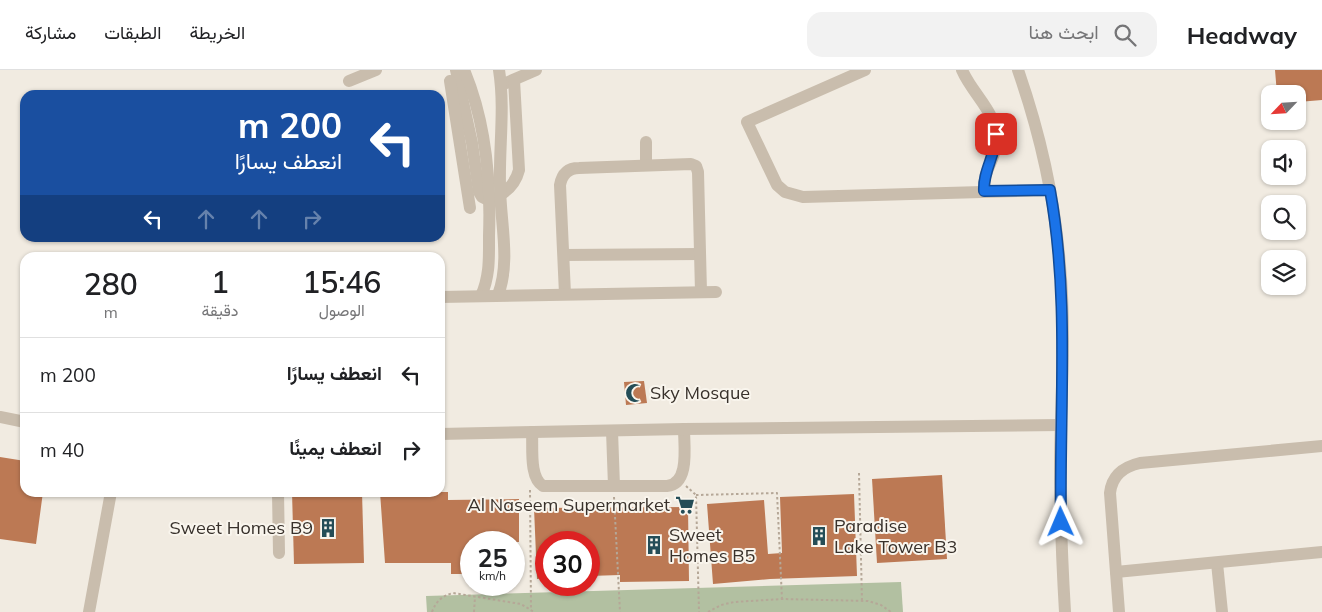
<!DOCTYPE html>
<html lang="ar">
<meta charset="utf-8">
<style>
:root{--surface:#fff;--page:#f2f2f2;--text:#202124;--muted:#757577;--line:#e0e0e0}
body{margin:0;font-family:Mulish,Vazirmatn,sans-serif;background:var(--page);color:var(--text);direction:rtl;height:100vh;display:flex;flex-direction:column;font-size:19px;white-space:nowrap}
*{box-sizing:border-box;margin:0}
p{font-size:16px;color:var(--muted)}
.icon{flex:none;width:28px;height:28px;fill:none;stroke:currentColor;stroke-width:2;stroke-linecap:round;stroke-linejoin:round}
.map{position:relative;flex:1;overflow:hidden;direction:ltr}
.details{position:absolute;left:20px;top:182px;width:425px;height:245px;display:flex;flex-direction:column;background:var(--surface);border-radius:15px;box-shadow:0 1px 4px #0004;direction:rtl}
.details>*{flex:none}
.hud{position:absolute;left:20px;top:20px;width:425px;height:152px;border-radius:15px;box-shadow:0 1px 4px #0004;direction:rtl;background:#1a4fa0;color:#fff;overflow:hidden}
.needle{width:32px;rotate:245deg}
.buttons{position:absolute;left:1261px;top:15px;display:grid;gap:10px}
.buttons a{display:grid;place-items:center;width:45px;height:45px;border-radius:10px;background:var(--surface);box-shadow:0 1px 4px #0004;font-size:25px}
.speed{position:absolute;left:460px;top:461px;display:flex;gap:10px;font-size:25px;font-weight:700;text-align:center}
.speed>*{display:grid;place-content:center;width:65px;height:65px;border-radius:50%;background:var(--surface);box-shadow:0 1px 4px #0004;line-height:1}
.speed small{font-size:12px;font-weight:400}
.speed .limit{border:8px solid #d22;background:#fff;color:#111}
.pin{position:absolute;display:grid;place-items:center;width:42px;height:42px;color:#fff;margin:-21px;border-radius:10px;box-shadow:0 2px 8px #0006}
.me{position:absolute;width:55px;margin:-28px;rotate:359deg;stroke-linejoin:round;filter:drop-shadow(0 0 4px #0008)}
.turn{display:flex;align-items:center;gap:18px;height:105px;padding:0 20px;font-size:22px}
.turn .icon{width:65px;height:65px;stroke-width:2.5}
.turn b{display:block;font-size:35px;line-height:42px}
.lanes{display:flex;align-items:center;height:48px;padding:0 20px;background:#0003;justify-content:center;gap:25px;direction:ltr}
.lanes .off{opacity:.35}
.eta{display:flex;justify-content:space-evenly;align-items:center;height:85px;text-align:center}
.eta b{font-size:30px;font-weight:600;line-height:35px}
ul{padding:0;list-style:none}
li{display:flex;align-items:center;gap:15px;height:75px;padding:0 20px;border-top:1px solid var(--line)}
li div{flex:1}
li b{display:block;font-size:19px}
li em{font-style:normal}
header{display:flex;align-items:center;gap:30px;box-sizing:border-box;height:70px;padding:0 25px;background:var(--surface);border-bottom:1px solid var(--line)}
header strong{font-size:24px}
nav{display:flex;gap:28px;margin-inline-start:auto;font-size:18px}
.search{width:350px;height:45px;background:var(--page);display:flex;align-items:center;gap:12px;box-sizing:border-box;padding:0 18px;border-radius:15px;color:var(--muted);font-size:19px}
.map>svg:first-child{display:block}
.green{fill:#b2c0a1}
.building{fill:#bc7954}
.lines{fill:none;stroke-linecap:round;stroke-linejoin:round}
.path{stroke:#b5a797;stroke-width:2;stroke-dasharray:2.5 2.5;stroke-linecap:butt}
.minor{stroke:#c9bdad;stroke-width:12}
.route-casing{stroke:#114b97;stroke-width:12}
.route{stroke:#1a73e8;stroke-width:9}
.labels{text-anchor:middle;stroke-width:4;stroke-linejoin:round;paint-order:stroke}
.poi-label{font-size:18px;fill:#38312b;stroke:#f9f5ed;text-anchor:start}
</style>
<header>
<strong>Headway</strong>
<div class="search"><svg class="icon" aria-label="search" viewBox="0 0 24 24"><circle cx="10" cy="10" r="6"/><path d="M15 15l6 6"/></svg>ابحث هنا</div>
<nav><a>الخريطة</a><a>الطبقات</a><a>مشاركة</a></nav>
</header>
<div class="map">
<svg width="1322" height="542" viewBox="0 0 1322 542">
<rect width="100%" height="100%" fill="#f1ebe1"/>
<polygon class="green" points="901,512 903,542 427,542 426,526"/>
<g class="building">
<polygon points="1275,0 1322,0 1322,30 1298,32 1298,24 1277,24"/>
<polygon points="644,311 647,333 626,335 624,312"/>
<polygon points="0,387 25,391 25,422 43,422 36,474 0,469"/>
<polygon points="942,405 947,489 877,493 872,409"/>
<polygon points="292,422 362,422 364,493 294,494"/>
<polygon points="380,422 448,422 448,430 519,429 519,472 471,472 471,504 451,504 451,493 385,493"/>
<polygon points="854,424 857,506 770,509 713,514 707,434 764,430 768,484 782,483 780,427"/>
<polygon points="688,437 689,511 620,512 620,505 589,506 589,472 546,472 546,508 537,509 534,438"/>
</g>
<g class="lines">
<g class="path">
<polyline points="859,403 862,531"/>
<polyline points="686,416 696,425 699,542"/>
<polyline points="530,420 531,539"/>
<polyline points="696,425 777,423 782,529"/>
<polyline points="614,427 620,542"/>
<path d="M432,542c4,-11 10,-16 21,-19l68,11 13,8"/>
<polyline points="474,542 475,527"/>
<polyline points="708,542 721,535 734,532 782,529 868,531 881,535 891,542"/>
</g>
<g class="minor">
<polyline points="456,0 472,73 479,122 482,127 490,131"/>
<path d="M464,0c22,52 27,110 25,166 0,21 1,40 -8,60"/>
<polyline points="865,0 747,52 777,115 785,122 803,127 1050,120"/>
<path d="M962,0c11,26 39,45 34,76 -3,17 -13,26 -12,45"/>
<path d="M1018,0c22,63 37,130 42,196 6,65 1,129 0,194 0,51 2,101 5,152"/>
<polyline points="349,11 376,0"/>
<polyline points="450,11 470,138"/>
<polyline points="506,13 536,0"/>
<polyline points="646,72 646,95"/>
<path d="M500,125c10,-6 16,-13 19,-25l-5,-90"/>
<polyline points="564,185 700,184"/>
<path d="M565,224l-5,-109c2,-11 8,-17 19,-17l112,-4 5,2 2,6 3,120"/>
<path d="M498,225c13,-34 2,-74 2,-110 -1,-39 5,-77 -1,-115"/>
<polyline points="440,227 716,222"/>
<polyline points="0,347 25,352"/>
<polyline points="612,361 614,416"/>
<path d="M532,362c1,16 -3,45 11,54h124c23,-2 17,-40 17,-57"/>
<polyline points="440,364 684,359 1061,355"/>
<polyline points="278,422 279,483"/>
<polyline points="1217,493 1222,542"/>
<polyline points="1116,502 1322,482"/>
<polyline points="89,542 111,422"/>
<path d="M1119,542l-9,-119c2,-18 13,-26 30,-30l182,-17"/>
</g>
</g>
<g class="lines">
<g class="route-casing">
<path id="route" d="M996,64c0,21 -13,36 -12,57l66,-1c20,110 9,221 11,332"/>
</g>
<use href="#route" class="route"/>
</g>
<defs>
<g id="mosque-bare" transform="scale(1.5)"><path d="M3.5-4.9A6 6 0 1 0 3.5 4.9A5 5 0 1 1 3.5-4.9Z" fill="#244d57" stroke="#f9f5ed" stroke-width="2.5" paint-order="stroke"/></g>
<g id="supermarket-bare" transform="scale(1.5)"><path d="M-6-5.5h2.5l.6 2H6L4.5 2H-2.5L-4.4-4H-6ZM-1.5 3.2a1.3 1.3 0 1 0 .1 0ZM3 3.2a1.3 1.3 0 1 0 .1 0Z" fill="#244d57" stroke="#f9f5ed" stroke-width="2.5" paint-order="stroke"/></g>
<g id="building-bare" transform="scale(1.5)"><path d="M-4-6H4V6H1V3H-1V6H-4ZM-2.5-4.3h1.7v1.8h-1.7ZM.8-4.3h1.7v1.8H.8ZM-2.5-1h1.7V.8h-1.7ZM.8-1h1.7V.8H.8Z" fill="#244d57" stroke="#f9f5ed" stroke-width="2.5" paint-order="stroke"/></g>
</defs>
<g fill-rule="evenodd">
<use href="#mosque-bare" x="635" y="323"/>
<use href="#supermarket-bare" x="685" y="435"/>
<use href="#building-bare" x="328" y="458"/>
<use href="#building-bare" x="819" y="466"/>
<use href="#building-bare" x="654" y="475"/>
</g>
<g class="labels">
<g class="poi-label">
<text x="650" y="329">Sky Mosque</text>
<text x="670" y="441" text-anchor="end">Al Naseem Supermarket</text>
<text x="834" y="462">Paradise<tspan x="834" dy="21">Lake Tower B3</tspan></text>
<text x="313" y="464" text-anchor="end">Sweet Homes B9</text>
<text x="669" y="471">Sweet<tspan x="669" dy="21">Homes B5</tspan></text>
</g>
</g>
</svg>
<div class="buttons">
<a><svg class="needle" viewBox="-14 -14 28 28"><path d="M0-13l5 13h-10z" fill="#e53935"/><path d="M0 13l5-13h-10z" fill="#757577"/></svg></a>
<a><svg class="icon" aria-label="sound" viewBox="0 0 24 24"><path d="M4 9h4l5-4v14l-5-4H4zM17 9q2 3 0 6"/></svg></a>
<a><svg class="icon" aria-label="search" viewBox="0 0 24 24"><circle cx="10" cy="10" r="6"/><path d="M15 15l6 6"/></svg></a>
<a><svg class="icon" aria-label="layers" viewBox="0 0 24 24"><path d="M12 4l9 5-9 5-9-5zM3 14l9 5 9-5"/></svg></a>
</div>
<div class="speed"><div>25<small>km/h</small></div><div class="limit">30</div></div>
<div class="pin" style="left:996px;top:64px;background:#d93025"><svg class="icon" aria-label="arrive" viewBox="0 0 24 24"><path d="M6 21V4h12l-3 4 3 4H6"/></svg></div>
<svg class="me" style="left:1061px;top:452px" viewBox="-20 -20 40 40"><path d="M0-17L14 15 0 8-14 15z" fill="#1a73e8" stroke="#fff" stroke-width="4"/></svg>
<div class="hud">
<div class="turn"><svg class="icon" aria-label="left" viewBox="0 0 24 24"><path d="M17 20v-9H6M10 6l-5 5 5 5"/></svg><div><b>200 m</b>انعطف يسارًا</div></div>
<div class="lanes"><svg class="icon" aria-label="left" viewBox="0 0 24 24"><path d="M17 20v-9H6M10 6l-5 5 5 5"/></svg><svg class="icon off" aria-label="ahead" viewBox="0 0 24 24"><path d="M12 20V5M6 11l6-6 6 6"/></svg><svg class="icon off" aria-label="ahead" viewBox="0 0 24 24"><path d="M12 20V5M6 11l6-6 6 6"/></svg><svg class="icon off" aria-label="right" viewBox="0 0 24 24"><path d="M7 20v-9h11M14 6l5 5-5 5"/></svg></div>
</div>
<section class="details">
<div class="eta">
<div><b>15:46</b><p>الوصول</p></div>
<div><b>1</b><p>دقيقة</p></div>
<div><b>280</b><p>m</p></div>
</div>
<ul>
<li><svg class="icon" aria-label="left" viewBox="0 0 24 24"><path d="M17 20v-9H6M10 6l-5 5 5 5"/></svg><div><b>انعطف يسارًا</b></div><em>200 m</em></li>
<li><svg class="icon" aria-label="right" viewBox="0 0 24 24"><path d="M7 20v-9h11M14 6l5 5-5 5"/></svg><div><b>انعطف يمينًا</b></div><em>40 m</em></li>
</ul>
</section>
</div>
